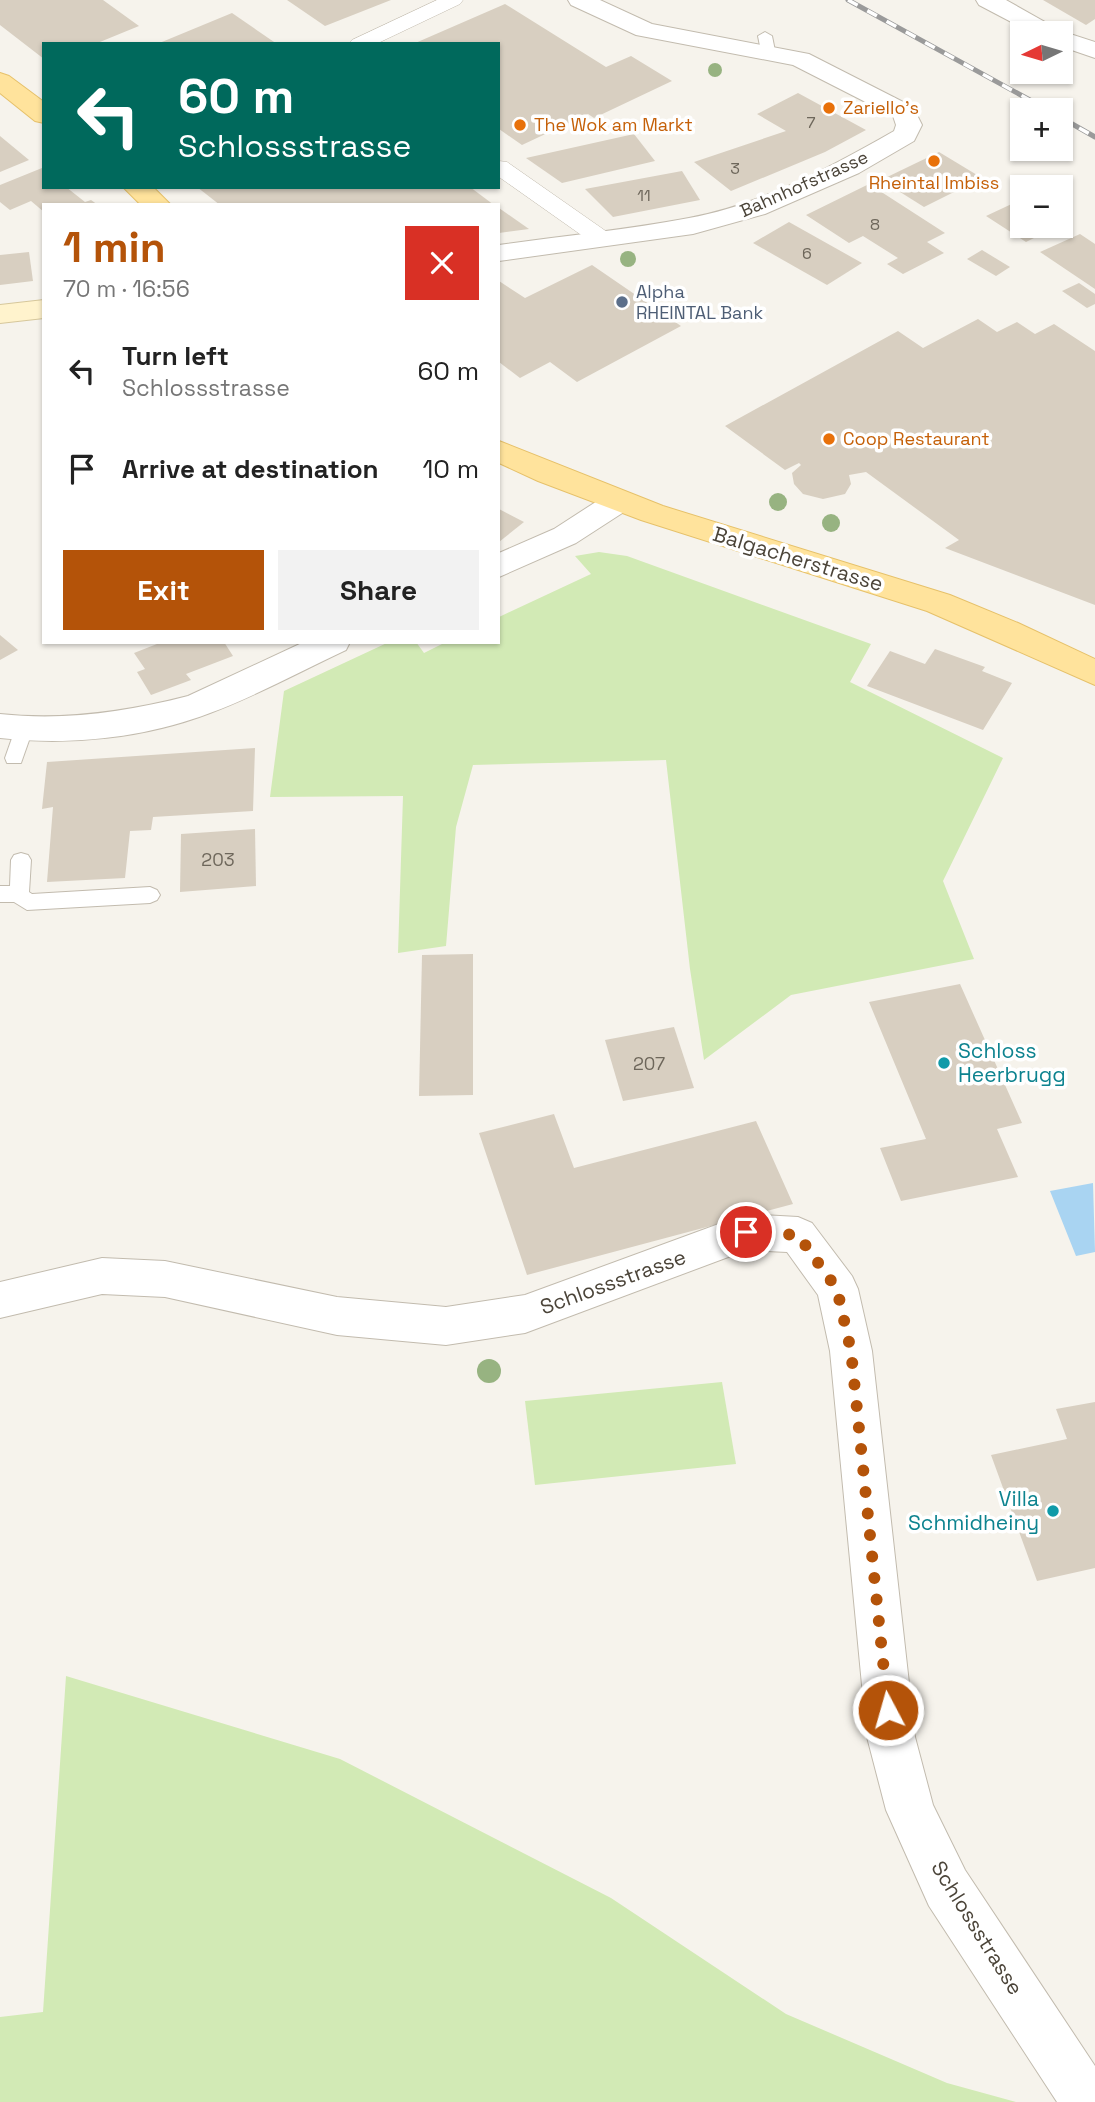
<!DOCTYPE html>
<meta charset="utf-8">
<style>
:root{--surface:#fff;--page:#f2f2f2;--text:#222;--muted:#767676;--accent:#b45309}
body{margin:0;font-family:"Space Grotesk",sans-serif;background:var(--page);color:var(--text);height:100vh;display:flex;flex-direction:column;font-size:26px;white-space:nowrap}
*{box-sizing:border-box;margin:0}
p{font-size:23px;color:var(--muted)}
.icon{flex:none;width:38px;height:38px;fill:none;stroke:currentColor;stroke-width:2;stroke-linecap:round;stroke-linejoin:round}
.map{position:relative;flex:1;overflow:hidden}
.side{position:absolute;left:42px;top:203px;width:458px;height:441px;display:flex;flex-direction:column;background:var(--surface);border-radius:0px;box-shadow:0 2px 5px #0004}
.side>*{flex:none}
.guide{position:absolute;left:42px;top:42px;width:458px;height:147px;border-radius:0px;box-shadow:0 2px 5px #0004;background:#00695c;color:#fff;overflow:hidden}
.needle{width:46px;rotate:265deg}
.buttons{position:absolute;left:1010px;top:21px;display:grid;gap:14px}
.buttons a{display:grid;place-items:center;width:63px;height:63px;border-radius:0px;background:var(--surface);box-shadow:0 2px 5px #0004;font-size:35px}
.pin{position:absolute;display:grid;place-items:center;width:60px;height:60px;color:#fff;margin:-30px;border:4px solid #fff;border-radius:50%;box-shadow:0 2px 7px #0007}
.me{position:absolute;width:77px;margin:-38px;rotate:354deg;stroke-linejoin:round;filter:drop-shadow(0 0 5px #0008)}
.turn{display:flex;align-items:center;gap:24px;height:147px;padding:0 21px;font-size:32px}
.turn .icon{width:91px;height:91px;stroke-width:2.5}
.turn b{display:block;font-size:49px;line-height:60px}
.round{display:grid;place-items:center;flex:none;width:74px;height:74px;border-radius:0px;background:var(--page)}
.overview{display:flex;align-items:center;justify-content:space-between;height:119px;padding:0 21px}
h1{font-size:42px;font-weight:800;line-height:52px;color:var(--accent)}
.primary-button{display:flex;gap:14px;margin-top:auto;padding:14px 21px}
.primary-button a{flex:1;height:80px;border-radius:0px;background:var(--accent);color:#fff;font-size:28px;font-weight:800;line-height:80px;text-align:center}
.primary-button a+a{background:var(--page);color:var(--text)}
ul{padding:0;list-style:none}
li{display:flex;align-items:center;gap:21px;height:98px;padding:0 21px}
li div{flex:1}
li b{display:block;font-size:26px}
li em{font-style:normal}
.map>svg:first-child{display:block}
.green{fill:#d2eab5}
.water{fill:#a9d4f2}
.building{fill:#d8cfc1}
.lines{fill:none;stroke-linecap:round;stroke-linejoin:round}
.service-casing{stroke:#c2bbae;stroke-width:2}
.pedestrian-casing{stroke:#c2bbae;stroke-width:1}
.minor-casing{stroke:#c2bbae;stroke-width:2}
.secondary-casing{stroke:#d6c79b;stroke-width:2}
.primary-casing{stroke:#e6c16a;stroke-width:2}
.service{fill:#fff;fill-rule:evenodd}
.pedestrian{fill:#fff;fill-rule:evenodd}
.minor{fill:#fff;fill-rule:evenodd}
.secondary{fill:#fff3cd;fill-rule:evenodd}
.primary{fill:#ffe39c;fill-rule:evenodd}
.rail-casing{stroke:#9a9a9a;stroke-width:5}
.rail{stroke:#fff;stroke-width:3.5;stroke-dasharray:11;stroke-linecap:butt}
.tree{fill:#97b381}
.route{stroke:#b45309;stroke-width:12;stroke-dasharray:0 21.6}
.food-dot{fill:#e8710a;stroke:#fff;stroke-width:2.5}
.service-dot{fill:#5c6f8a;stroke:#fff;stroke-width:2.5}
.culture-dot{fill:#0f9aa8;stroke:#fff;stroke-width:2.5}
.labels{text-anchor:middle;stroke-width:7;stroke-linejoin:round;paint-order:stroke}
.far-number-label{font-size:16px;fill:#6e675b}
.far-food-label{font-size:18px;fill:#c56008;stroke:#fff;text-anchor:start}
.far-street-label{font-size:18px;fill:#4b4439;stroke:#fff}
.far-service-label{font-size:18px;fill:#4e5e75;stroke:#fff;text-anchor:start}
.number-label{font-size:18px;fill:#6e675b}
.street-label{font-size:21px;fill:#4b4439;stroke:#fff}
.culture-label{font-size:21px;fill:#0d838f;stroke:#fff;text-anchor:start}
</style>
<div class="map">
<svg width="1095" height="2102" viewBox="0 0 1095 2102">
<rect width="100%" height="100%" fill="#f6f3ec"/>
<g class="green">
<polygon points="599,552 627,556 871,644 850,682 1003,758 943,881 974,959 791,995 704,1060 690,969 666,760 473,765 456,827 446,946 398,953 403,796 270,797 284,691 389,642 416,642 424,653 446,642 499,642 499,617 591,574 575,556"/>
<polygon points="722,1382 736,1464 535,1485 525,1401"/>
<polygon points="66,1676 340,1759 611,1898 786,2014 947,2083 1016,2102 0,2102 0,2017 43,2012"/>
</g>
<polygon class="water" points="1093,1183 1095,1252 1076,1256 1050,1191"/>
<g class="building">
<polygon points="0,0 103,0 139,26 95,44 44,44 44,59 0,25"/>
<polygon points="287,0 391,0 325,26"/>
<polygon points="1043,0 1095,0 1095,19 1086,25"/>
<polygon points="505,4 606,67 631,56 672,81 594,118 588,114 522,145 499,129 499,44 413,44"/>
<polygon points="232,13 277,44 157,44"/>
<polygon points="798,93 866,130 825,152 731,191 694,162 786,131 757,114"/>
<polygon points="634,134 655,161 562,183 526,158"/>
<polygon points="0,136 29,160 0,172"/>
<polygon points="939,152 982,178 924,207 881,180"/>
<polygon points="42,168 44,187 66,187 85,202 91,200 98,205 44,205 44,212 31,201 10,210 0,202 0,185"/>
<polygon points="682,171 700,200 613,217 585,189"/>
<polygon points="869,184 945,233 927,242 944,253 903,274 887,264 898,258 863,236 849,243 806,215"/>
<polygon points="197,187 470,187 494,205 220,205"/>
<polygon points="1022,199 1022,226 1058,226 1026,242 986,216"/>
<polygon points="499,208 529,229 499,233"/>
<polygon points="789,222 862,263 827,285 753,243"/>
<polygon points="1080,234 1095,244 1095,289 1040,252"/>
<polygon points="982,250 1010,267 996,276 967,259"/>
<polygon points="29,252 33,281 0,285 0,255"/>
<polygon points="592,265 681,326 577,382 550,362 520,378 499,362 499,281 525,298"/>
<polygon points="1079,283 1095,294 1095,304 1087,308 1062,291"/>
<polygon points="978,319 997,332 1017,322 1035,334 1054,324 1095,351 1095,605 945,548 959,540 866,472 849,475 851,484 845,494 823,499 803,494 794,484 792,473 801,465 799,463 785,470 725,426 898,331 923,348"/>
<polygon points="499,509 524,522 499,542"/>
<polygon points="0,635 18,650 0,660"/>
<polygon points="162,642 224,642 233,656 186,674 191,680 151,695 137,672 145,669 134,653"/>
<polygon points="935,649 985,667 982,671 1012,683 983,730 867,686 890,651 925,664"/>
<polygon points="255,748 253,811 153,817 151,830 130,831 125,878 47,882 53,807 42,809 47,762"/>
<polygon points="255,829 256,886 180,892 181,834"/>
<polygon points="473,954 473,1095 419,1096 422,955"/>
<polygon points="960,984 1022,1123 997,1129 1018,1177 901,1201 880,1148 926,1139 869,1002"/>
<polygon points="674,1027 694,1088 623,1101 605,1040"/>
<polygon points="554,1114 574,1168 756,1121 793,1204 527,1275 479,1133"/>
<polygon points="1095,1402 1095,1568 1037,1581 991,1455 1067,1439 1056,1409"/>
</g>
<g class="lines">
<g class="service-casing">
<g id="service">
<polygon points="765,32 772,36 775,51 768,55 761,51 758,36"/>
<polygon points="24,722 31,724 33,729 21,763 7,763 5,758 17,724"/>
<polygon points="21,853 28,855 31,860 29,892 32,894 150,887 157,890 160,895 157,900 150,903 27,910 14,902 0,902 0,886 10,886 11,860 14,855"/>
</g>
</g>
<g class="pedestrian-casing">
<g id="pedestrian">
<polygon points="437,0 463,0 460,4 376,44 349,44 352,40"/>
<polygon points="499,161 507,162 610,234 613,239 610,244 594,244 499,177"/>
</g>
</g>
<g class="minor-casing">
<g id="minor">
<path d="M568,0h32l52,24 157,30 104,53 9,18 -8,16 -55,32 -94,41 -72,20 -194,27v-16c63,-9 127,-15 190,-27 72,-13 142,-51 205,-87l2,-6 -3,-9 -100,-51 -157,-30 -65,-30z"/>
<polygon points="976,0 1006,0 1061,31 1095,42 1095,58 1060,46 1060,33 1032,33 979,5"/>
<polygon points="616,493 627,496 632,503 627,510 576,543 499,577 499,553 554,529 605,496"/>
<path d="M304,642h46l-4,8c-45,21 -90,46 -136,63 -65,25 -141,33 -210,25v-24c64,7 126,-2 188,-18z"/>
<polygon points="746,1214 798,1217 812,1223 852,1276 858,1289 872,1351 915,1737 933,1805 965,1870 1095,2066 1095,2102 1057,2102 929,1906 886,1810 867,1737 830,1351 818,1295 787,1252 747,1250 525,1333 446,1345 337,1335 165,1297 102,1294 0,1318 0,1282 102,1258 165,1261 337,1297 446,1307 525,1295"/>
</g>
</g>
<g class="secondary-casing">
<polygon id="secondary" points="44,300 44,318 0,323 0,305"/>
</g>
<g class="primary-casing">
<g id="primary">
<polygon points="0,73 9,76 44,102 44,123 35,121 0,93"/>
<polygon points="123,187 153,187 171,205 141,205"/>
<polygon points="499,441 663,506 950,595 1018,623 1095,659 1095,685 927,611 641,520 538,481 499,463"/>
</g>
</g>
<use href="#service" class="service"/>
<use href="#pedestrian" class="pedestrian"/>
<use href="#minor" class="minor"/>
<use href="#secondary" class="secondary"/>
<use href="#primary" class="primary"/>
<g class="rail-casing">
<g id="rail">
<polyline points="848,0 1048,110"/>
<polyline points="1060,117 1095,137"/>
</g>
</g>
<use href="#rail" class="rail"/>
</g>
<g class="tree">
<circle cx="715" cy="70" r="7"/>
<circle cx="628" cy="259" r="8"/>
<circle cx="778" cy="502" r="9"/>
<circle cx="831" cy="523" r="9"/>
<circle cx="489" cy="1371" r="12"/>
</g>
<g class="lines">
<polyline class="route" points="746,1232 798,1235 837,1289 851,1351 888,1710"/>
</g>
<g class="food-dot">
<circle cx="829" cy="108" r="7"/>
<circle cx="520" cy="125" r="7"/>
<circle cx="934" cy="161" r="7"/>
<circle cx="829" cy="439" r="7"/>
</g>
<circle class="service-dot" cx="622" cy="302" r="7"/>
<g class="culture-dot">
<circle cx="944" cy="1063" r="7"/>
<circle cx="1053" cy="1511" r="7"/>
</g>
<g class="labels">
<g class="far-number-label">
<text x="811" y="128">7</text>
<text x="735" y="174">3</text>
<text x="644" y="201">11</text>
<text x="875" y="230">8</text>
<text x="807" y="259">6</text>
</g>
<g class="far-food-label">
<text x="843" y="114">Zariello's</text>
<text x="534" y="131">The Wok am Markt</text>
<text x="934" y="189" text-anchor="middle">Rheintal Imbiss</text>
<text x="843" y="445">Coop Restaurant</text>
</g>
<g class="far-street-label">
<text transform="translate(804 184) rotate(-24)" y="6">Bahnhofstrasse</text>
</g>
<g class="far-service-label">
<text x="636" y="298">Alpha<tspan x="636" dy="21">RHEINTAL Bank</tspan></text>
</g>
<g class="number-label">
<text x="218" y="866">203</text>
<text x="649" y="1070">207</text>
</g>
<g class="street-label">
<text transform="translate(798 559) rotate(17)" y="7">Balgacherstrasse</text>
<text transform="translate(613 1282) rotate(-20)" y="7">Schlossstrasse</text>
<text transform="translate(977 1928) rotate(58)" y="7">Schlossstrasse</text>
</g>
<g class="culture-label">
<text x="958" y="1058">Schloss<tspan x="958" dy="24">Heerbrugg</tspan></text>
<text x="1039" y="1506" text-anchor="end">Villa<tspan x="1039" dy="24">Schmidheiny</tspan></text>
</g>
</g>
</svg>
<div class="buttons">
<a><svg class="needle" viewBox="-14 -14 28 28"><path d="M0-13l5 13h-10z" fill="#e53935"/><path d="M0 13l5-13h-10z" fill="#767676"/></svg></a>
<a>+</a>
<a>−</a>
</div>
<div class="pin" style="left:746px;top:1232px;background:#d93025"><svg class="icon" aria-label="arrive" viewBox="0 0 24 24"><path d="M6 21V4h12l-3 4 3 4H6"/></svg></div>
<svg class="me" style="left:888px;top:1710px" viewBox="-20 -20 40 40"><circle r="17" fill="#b45309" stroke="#fff" stroke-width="3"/><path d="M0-11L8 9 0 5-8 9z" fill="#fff"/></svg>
<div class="guide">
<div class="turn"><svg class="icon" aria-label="left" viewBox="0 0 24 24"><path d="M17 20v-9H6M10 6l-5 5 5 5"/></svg><div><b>60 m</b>Schlossstrasse</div></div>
</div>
<section class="side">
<div class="overview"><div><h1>1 min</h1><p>70 m · 16:56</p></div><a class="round" style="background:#d93025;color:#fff"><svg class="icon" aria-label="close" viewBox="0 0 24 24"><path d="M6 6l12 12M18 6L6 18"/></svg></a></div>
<ul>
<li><svg class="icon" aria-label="left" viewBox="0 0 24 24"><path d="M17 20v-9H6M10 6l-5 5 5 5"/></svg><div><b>Turn left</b><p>Schlossstrasse</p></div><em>60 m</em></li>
<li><svg class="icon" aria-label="arrive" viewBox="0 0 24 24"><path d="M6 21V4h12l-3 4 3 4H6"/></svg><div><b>Arrive at destination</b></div><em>10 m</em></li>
</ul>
<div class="primary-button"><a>Exit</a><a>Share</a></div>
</section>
</div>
